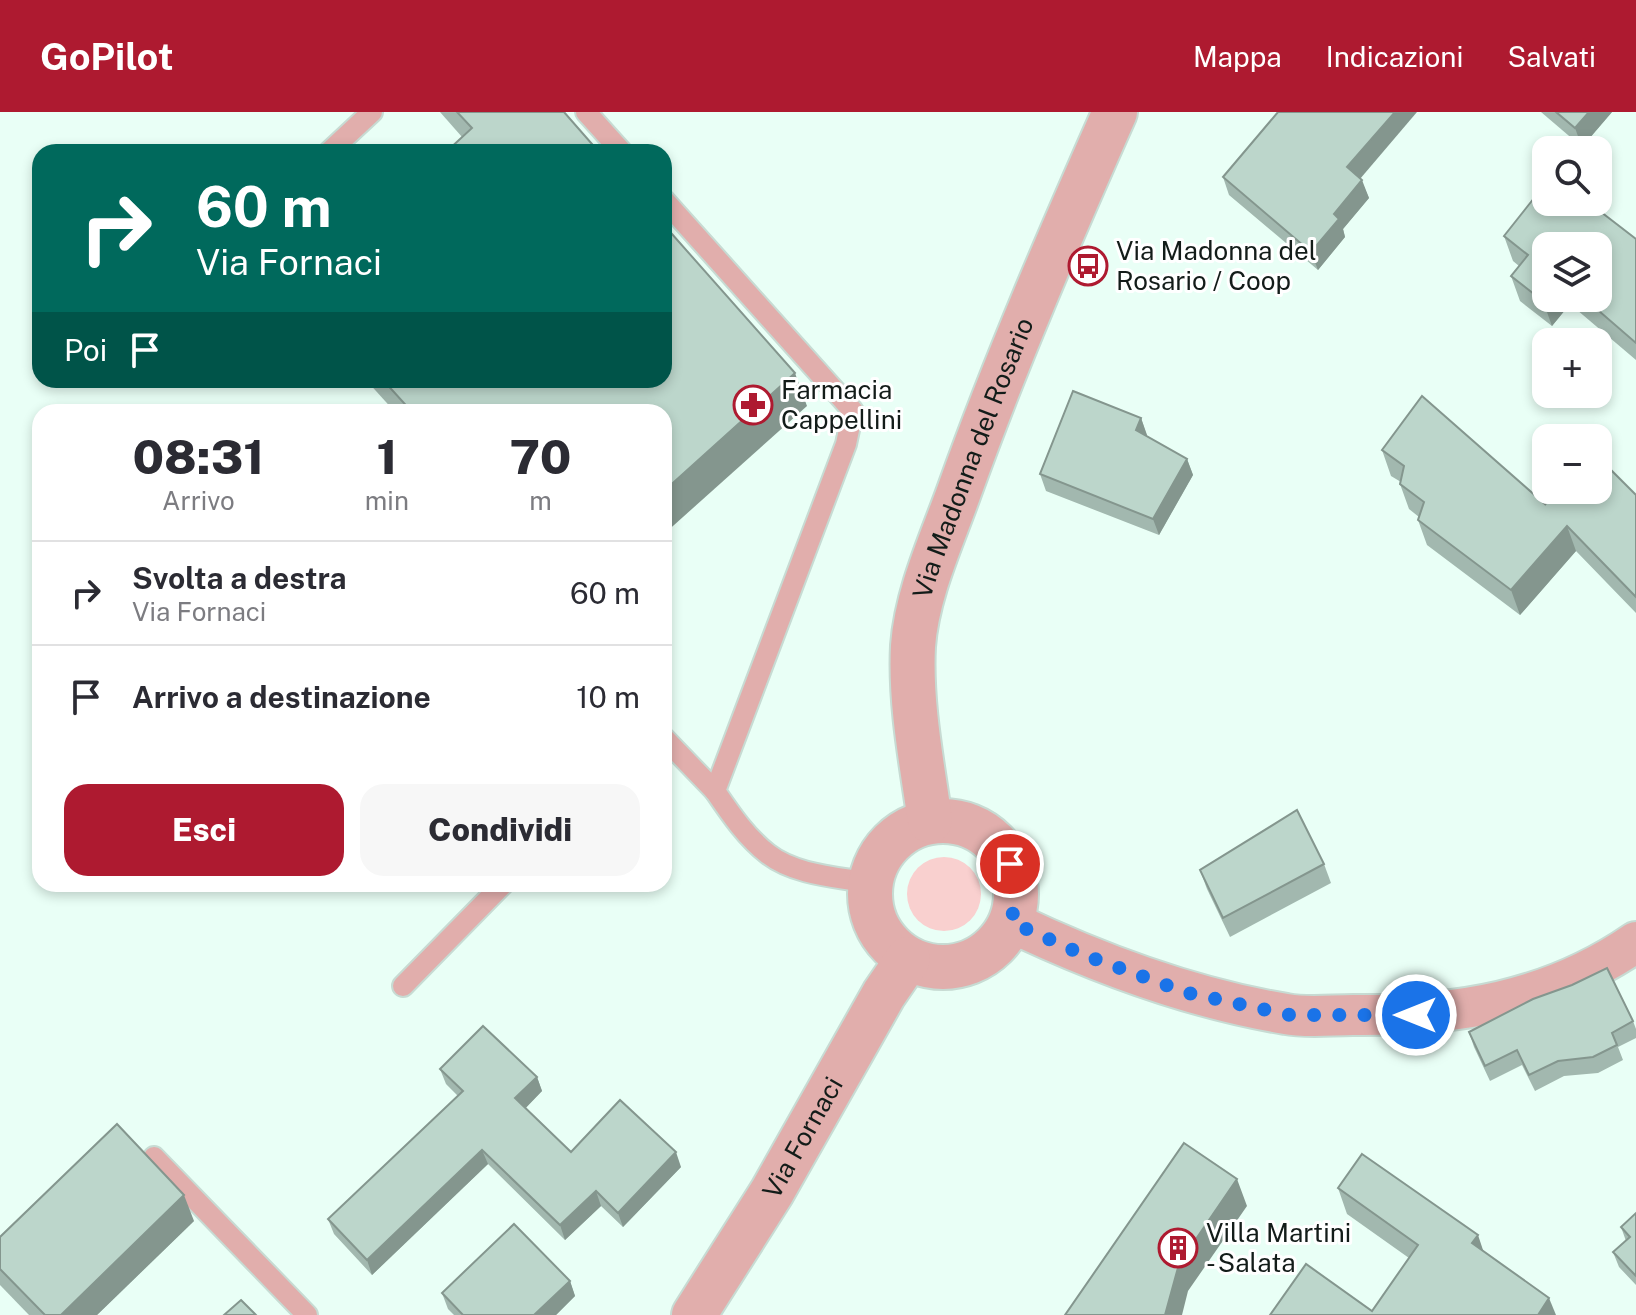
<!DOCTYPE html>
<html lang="it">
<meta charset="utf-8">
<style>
:root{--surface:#fff;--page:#f7f7f7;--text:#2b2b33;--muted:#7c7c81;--line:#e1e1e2;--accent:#ae1a30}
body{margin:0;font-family:"Public Sans",sans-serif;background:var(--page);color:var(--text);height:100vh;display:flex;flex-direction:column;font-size:30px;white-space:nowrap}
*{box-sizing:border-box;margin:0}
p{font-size:26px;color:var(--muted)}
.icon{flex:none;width:44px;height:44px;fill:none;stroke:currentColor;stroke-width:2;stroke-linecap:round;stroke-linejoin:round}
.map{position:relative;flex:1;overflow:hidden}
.drawer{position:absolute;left:32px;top:292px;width:640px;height:488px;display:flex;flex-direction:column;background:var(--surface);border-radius:24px;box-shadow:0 4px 12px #0003}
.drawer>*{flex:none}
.banner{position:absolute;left:32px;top:32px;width:640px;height:244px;border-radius:24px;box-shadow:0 4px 12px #0003;background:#00695c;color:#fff;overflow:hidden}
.fabs{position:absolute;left:1532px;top:24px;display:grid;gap:16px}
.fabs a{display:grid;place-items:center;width:80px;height:80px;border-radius:16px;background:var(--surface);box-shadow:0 4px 12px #0003;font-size:40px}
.pin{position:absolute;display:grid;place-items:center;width:68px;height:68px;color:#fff;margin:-34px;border:4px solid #fff;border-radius:50%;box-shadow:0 2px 8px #0007}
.me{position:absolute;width:88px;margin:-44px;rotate:270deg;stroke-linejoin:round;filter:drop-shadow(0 0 6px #0008)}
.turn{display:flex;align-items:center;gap:28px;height:168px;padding:0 32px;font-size:36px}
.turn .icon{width:104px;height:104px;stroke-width:2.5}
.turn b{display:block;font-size:56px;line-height:68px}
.then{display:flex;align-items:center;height:76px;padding:0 32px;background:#0003;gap:16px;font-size:30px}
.eta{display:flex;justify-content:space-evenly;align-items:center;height:136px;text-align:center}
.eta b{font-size:48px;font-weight:800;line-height:56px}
.primary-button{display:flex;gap:16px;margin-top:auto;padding:16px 32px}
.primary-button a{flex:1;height:92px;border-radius:24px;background:var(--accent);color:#fff;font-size:32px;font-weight:800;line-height:92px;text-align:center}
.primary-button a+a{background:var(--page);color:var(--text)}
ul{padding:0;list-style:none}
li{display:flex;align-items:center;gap:24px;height:104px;padding:0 32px;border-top:2px solid var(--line)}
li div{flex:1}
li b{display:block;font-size:30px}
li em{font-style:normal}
header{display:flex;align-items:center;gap:48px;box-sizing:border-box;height:112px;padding:0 40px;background:var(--accent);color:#fff}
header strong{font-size:38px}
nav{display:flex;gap:44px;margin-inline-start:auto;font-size:28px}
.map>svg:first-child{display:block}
.green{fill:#f9d0cf}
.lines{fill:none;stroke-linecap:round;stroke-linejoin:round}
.service-casing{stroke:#c7dbd3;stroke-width:24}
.minor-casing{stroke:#c7dbd3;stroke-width:44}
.tertiary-casing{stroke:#c7dbd3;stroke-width:48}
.service{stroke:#e1aeac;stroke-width:20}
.minor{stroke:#e1aeac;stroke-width:40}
.tertiary{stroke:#e1aeac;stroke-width:44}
.wall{fill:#a2b8af;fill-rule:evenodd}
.shaded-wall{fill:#84968e}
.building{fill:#bcd6cb;stroke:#84968e;stroke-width:2}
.route{stroke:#1a73e8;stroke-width:14;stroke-dasharray:0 25.2}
.labels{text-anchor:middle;stroke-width:6;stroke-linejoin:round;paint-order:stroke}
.poi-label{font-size:26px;fill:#131c19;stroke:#fff;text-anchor:start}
.street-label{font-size:26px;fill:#131c19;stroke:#fff}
</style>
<header>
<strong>GoPilot</strong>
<nav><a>Mappa</a><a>Indicazioni</a><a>Salvati</a></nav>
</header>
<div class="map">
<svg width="1636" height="1203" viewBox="0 0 1636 1203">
<rect width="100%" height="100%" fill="#e9fff6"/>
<circle class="green" cx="944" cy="782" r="37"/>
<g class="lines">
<g class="service-casing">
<g id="service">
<polyline points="586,0 622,40"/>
<polyline points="329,40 372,0"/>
<path d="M664,88l189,211 -7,33 -131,347c15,22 31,46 53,63 27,21 69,23 102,29"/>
<polyline points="664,626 715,679"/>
<polyline points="403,874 503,772"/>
<polyline points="154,1045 307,1203"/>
</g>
</g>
<g class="minor-casing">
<path id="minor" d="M1011,810c88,42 179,76 275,92 21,4 45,1 67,1 103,1 196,-13 283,-73"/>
</g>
<g class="tertiary-casing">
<g id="tertiary">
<circle cx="943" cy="782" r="73"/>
<path id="s1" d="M930,709c-8,-57 -20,-117 -17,-175 4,-54 29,-106 47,-157 46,-128 100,-253 155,-377"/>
<path id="s2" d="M694,1203l78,-123 112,-198 24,-35"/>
</g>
</g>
<use href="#service" class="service"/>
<use href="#minor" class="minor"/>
<use href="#tertiary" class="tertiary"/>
</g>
<g class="wall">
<polygon points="440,0 564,0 462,25"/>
<polygon points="1541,0 1612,0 1582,35"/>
<polygon points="1223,65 1360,66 1369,86 1343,117 1345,125 1318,158 1229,83"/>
<path d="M1504,124l132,3v121l-66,-56 -18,22 -32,-25 -9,-25 8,-10 -6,-5zM1546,134l52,52h-52z"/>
<polygon points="366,268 664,268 807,294 664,300 395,300"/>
<polygon points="1141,306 1147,324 1187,347 1193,363 1159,423 1046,379 1040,362"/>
<polygon points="1382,338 1545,392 1636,383 1636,501 1576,439 1520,503 1427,433 1418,408 1419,405 1409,397 1400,372 1401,370 1391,364"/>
<polygon points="1324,752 1331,771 1230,825 1207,777 1200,758"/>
<polygon points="1633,909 1636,917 1636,926 1618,935 1623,948 1598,961 1564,964 1535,979 1522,953 1490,969 1474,935 1469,920"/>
<polygon points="440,957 537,965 542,979 525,996 571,1040 681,1055 623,1115 601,1094 565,1128 488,1052 372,1163 334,1122 328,1107 458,984 446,972"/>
<polygon points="1338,1076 1484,1140 1372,1199 1409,1146 1347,1102"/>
<polygon points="1636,1101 1636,1173 1619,1155 1613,1140 1626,1129 1621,1115"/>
<polygon points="194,1109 97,1203 29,1203 0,1173 0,1125"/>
<polygon points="570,1169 575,1184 556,1203 454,1203 448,1197 442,1181"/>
</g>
<g class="shaded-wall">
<polygon points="1395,0 1417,0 1354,74 1347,55"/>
<polygon points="1589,0 1612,0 1582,35 1575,16"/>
<polygon points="1362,68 1369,86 1343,117 1345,125 1318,158 1311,140 1334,102"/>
<polygon points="1546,186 1568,186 1570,192 1552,214 1543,189"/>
<polygon points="795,261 807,294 664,422 664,379"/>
<polygon points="1141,306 1147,323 1142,335 1136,318"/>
<polygon points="1187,347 1193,363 1159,423 1153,407"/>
<polygon points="1567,414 1576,439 1520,503 1511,478"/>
<polygon points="537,965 542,979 521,1001 515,986"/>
<polygon points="482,1038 488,1052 372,1163 367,1148"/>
<polygon points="676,1040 681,1055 623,1115 618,1101"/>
<polygon points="1237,1067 1247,1094 1188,1179 1182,1203 1165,1203 1179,1152"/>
<polygon points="596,1079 601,1094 565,1128 560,1113"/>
<polygon points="184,1083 194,1109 97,1203 61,1203"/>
<polygon points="1478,1123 1487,1150 1472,1131"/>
<polygon points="570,1169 575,1184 556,1203 534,1203"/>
<polygon points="1549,1186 1556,1203 1538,1203"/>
</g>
<g class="building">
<polygon points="457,0 564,0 599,40 446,40 472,16"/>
<polygon points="1278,0 1395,0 1347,55 1362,68 1334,102 1339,107 1311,140 1223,65"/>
<polygon points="1556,0 1589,0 1575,16"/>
<polygon points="1546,71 1546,90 1588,90 1636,127 1636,231 1584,186 1598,186 1598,134 1546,134 1546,186 1543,189 1511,164 1528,143 1504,124"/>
<polygon points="664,113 795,261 664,379 664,300 412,300 383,268 664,268"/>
<polygon points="1073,279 1141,306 1136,318 1187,347 1153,407 1040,362"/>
<polygon points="1422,284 1546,393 1544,391 1558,378 1598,378 1598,345 1636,383 1636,485 1567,414 1511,478 1418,408 1424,390 1400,372 1404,354 1382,338"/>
<polygon points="1297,698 1324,752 1223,806 1200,758"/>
<polygon points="1607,856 1633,909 1612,921 1617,933 1593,945 1558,949 1529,963 1517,938 1485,954 1469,920 1533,887 1572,873"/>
<polygon points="483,914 537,965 515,986 571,1040 620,988 676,1040 618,1101 596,1079 560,1113 482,1038 367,1148 328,1107 463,979 440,957"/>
<polygon points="117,1012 184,1083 61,1203 45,1203 0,1157 0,1125"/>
<polygon points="1184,1031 1237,1067 1179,1152 1165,1203 1065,1203"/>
<polygon points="1362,1042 1478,1123 1472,1131 1549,1186 1538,1203 1270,1203 1306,1152 1372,1199 1418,1133 1338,1076"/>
<polygon points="1636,1101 1636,1164 1613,1140 1630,1125 1621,1115"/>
<polygon points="514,1112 570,1169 534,1203 463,1203 442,1181"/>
<polygon points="241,1188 256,1203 224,1203"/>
</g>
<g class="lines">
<path class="route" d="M1010,752c6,22 6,37 1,58l73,33 104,38 102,22h126"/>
</g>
<defs>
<g id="bus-ring" transform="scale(2)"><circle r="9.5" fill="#fff" stroke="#ae1a30" stroke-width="1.5"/><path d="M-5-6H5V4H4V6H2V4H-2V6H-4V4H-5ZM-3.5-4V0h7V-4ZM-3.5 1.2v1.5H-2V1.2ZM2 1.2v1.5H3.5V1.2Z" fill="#ae1a30"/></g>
<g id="pharmacy-ring" transform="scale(2)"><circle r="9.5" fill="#fff" stroke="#ae1a30" stroke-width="1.5"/><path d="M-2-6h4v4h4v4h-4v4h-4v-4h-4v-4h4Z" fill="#ae1a30"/></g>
<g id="building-ring" transform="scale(2)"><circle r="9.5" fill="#fff" stroke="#ae1a30" stroke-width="1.5"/><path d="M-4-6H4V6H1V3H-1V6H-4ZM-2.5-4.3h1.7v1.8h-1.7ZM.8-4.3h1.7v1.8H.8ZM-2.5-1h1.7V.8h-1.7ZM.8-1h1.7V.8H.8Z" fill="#ae1a30"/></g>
</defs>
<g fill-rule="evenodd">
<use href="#bus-ring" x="1088" y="154"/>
<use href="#pharmacy-ring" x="753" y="293"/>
<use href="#building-ring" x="1178" y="1136"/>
</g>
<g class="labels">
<g class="poi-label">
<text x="1116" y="148">Via Madonna del<tspan x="1116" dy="30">Rosario / Coop</tspan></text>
<text x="781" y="287">Farmacia<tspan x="781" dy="30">Cappellini</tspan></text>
<text x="1206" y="1130">Villa Martini<tspan x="1206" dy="30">- Salata</tspan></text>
</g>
<g class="street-label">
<text dy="9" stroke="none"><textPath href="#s1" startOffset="374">Via Madonna del Rosario</textPath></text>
<text dy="9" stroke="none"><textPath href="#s2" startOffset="208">Via Fornaci</textPath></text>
</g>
</g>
</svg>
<div class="fabs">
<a><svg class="icon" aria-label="search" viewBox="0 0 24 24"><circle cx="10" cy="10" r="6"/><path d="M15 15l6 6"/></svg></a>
<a><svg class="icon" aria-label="layers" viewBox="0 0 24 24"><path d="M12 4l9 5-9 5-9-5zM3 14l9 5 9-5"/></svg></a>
<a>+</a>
<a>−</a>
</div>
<div class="pin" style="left:1010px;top:752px;background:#d93025"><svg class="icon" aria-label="arrive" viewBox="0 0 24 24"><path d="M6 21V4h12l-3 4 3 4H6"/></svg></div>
<svg class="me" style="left:1416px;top:903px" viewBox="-20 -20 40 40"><circle r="17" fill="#1a73e8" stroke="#fff" stroke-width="3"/><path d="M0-11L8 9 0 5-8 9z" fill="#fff"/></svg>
<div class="banner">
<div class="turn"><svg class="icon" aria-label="right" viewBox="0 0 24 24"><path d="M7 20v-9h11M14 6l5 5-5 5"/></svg><div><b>60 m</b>Via Fornaci</div></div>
<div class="then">Poi<svg class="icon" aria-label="arrive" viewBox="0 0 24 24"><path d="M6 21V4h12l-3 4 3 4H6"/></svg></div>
</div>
<section class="drawer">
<div class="eta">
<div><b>08:31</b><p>Arrivo</p></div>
<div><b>1</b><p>min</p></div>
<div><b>70</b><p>m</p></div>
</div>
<ul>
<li><svg class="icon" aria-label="right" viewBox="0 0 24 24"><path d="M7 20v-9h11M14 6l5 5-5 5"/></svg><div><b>Svolta a destra</b><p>Via Fornaci</p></div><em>60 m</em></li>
<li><svg class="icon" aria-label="arrive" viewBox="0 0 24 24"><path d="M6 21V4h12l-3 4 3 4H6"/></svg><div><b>Arrivo a destinazione</b></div><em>10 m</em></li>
</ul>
<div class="primary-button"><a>Esci</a><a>Condividi</a></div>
</section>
</div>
